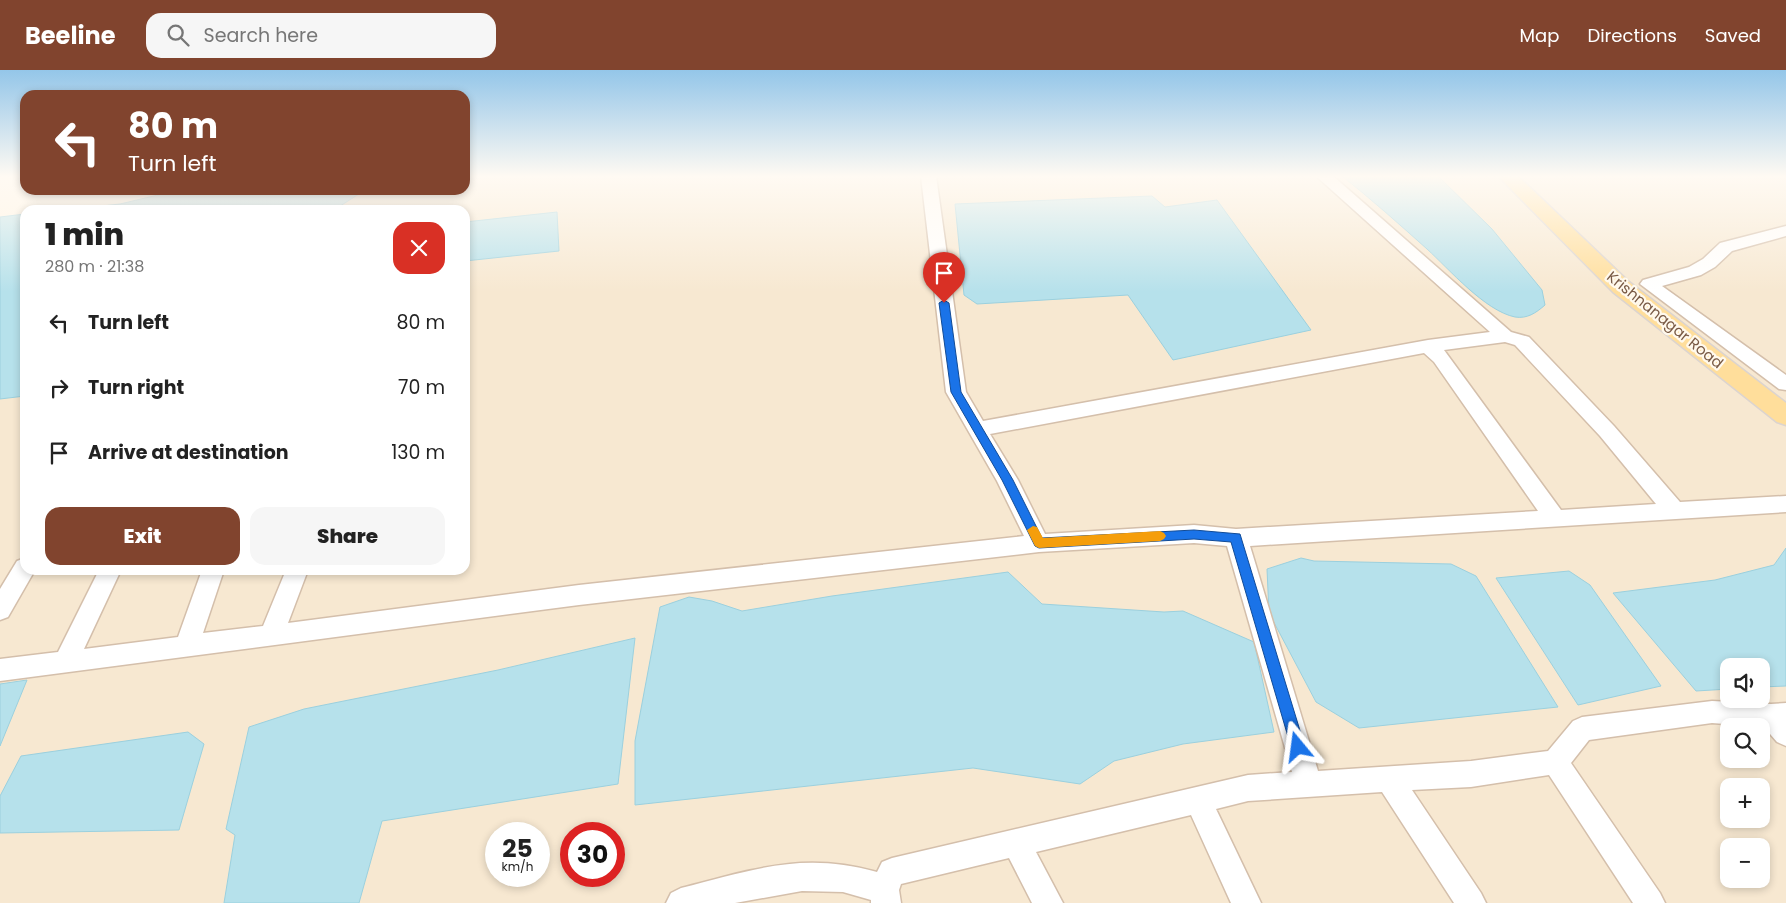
<!DOCTYPE html>
<meta charset="utf-8">
<style>
:root{--surface:#fff;--page:#f6f6f6;--text:#222;--muted:#767676;--accent:#81442e}
body{margin:0;font-family:Poppins,sans-serif;background:var(--page);color:var(--text);height:100vh;display:flex;flex-direction:column;font-size:19px;white-space:nowrap}
*{box-sizing:border-box;margin:0}
p{font-size:16px;color:var(--muted)}
.icon{flex:none;width:28px;height:28px;fill:none;stroke:currentColor;stroke-width:2;stroke-linecap:round;stroke-linejoin:round}
.map{position:relative;flex:1;overflow:hidden}
.side{position:absolute;left:20px;top:135px;width:450px;height:370px;display:flex;flex-direction:column;background:var(--surface);border-radius:15px;box-shadow:0 2px 8px #0003}
.side>*{flex:none}
.hud{position:absolute;left:20px;top:20px;width:450px;height:105px;border-radius:15px;box-shadow:0 2px 8px #0003;background:#81442e;color:#fff;overflow:hidden}
.controls{position:absolute;left:1720px;top:588px;display:grid;gap:10px}
.controls a{display:grid;place-items:center;width:50px;height:50px;border-radius:10px;background:var(--surface);box-shadow:0 2px 8px #0003;font-size:25px}
.speed{position:absolute;left:485px;top:752px;display:flex;gap:10px;font-size:25px;font-weight:700;text-align:center}
.speed>*{display:grid;place-content:center;width:65px;height:65px;border-radius:50%;background:var(--surface);box-shadow:0 2px 8px #0003;line-height:1}
.speed small{font-size:12px;font-weight:400}
.speed .limit{border:8px solid #d22;background:#fff;color:#111}
.pin{position:absolute;display:grid;place-items:center;width:42px;height:42px;color:#fff;margin:-51px -21px;border-radius:50% 50% 50% 0;rotate:-45deg;box-shadow:0 0 5px #0007}
.pin .icon{rotate:45deg}
.me{position:absolute;width:55px;margin:-28px;rotate:344deg;stroke-linejoin:round;filter:drop-shadow(0 0 4px #0008)}
.turn{display:flex;align-items:center;gap:18px;height:105px;padding:0 25px;font-size:22px}
.turn .icon{width:65px;height:65px;stroke-width:2.5}
.turn b{display:block;font-size:35px;line-height:42px}
.round{display:grid;place-items:center;flex:none;width:52px;height:52px;border-radius:15px;background:var(--page)}
.head{display:flex;align-items:center;justify-content:space-between;height:85px;padding:0 25px}
h1{font-size:30px;font-weight:800;line-height:38px}
.cta{display:flex;gap:10px;margin-top:auto;padding:10px 25px}
.cta a{flex:1;height:58px;border-radius:15px;background:var(--accent);color:#fff;font-size:20px;font-weight:800;line-height:58px;text-align:center}
.cta a+a{background:var(--page);color:var(--text)}
ul{padding:0;list-style:none}
li{display:flex;align-items:center;gap:15px;height:65px;padding:0 25px}
li div{flex:1}
li b{display:block;font-size:19px}
li em{font-style:normal}
header{display:flex;align-items:center;gap:30px;box-sizing:border-box;height:70px;padding:0 25px;background:var(--accent);color:#fff}
header strong{font-size:24px}
nav{display:flex;gap:28px;margin-inline-start:auto;font-size:18px}
.search{width:350px;height:45px;background:var(--page);display:flex;align-items:center;gap:12px;box-sizing:border-box;padding:0 18px;border-radius:15px;color:var(--muted);font-size:19px}
.map>svg:first-child{display:block}
.residential{fill:#f7e8d1;fill-rule:evenodd}
.water{fill:#b6e1eb;stroke:#9bd0de}
.lines{fill:none;stroke-linecap:round;stroke-linejoin:round}
.minor-casing{stroke:#d4bfab;stroke-width:3}
.major-casing{stroke:#dcd4cf;stroke-width:3}
.minor{fill:#fff;fill-rule:evenodd}
.major{fill:#ffde9b;fill-rule:evenodd}
.route{fill:#1a73e8;stroke:#114b97}
.slow{fill:#f59e0b}
.labels{text-anchor:middle;stroke-width:4.5;stroke-linejoin:round;paint-order:stroke}
.street-label{font-size:15px;fill:#7a5b46;stroke:#fff9ed}
</style>
<header>
<strong>Beeline</strong>
<div class="search"><svg class="icon" aria-label="search" viewBox="0 0 24 24"><circle cx="10" cy="10" r="6"/><path d="M15 15l6 6"/></svg>Search here</div>
<nav><a>Map</a><a>Directions</a><a>Saved</a></nav>
</header>
<div class="map">
<svg width="1786" height="833" viewBox="0 0 1786 833">
<rect width="100%" height="100%" fill="#fff5e4"/>
<path class="residential" d="M465,106h1321v727h-1786v-572l25,-19v258h440v-360h-305l26,-20h279zM1729,596h32v33h-32zM1729,656h32v33h-32zM1729,716h32v33h-32zM496,764h43v42h-43zM571,764h43v42h-43zM1729,776h32v33h-32z"/>
<g class="water">
<path d="M1342,106h96l54,53 50,61 3,15c-9,8 -18,14 -30,12 -30,-6 -66,-48 -88,-68 -28,-25 -56,-50 -85,-73z"/>
<polygon points="179,120 365,120 334,140 65,140 120,134"/>
<polygon points="1152,126 1165,137 1217,130 1311,260 1173,290 1128,225 977,234 964,225 955,134"/>
<polygon points="557,142 559,181 465,191 465,152"/>
<polygon points="25,144 25,326 0,329 0,147"/>
<polygon points="1786,478 1786,616 1761,617 1761,596 1729,596 1729,619 1696,621 1613,523 1715,510 1774,495"/>
<polygon points="1301,488 1314,491 1451,494 1476,506 1558,637 1359,658 1316,632 1269,543 1267,499"/>
<polygon points="1569,501 1590,515 1661,616 1578,635 1496,508"/>
<polygon points="1008,502 1042,534 1164,542 1183,541 1254,572 1274,662 1183,674 1114,691 1080,714 973,698 635,735 635,671 660,537 689,527 712,531 742,541 832,526"/>
<polygon points="635,568 618,714 382,751 359,833 224,833 235,765 226,759 249,657 304,639 498,600"/>
<polygon points="27,610 0,676 0,614"/>
<polygon points="188,662 204,674 179,760 0,763 0,726 21,686"/>
</g>
<g class="lines">
<g class="minor-casing">
<g id="minor">
<path d="M921,106h15l30,216 17,29 445,-81 62,-8 -174,-156h17l178,156 18,5 85,89 66,76 106,-6v16l-536,34 68,225 153,-10 77,-10 25,-30 9,-4 130,-16 59,3 15,-1v43l-9,-4 -13,-15 -52,-4 -123,17 -18,23 89,130 5,10h-32l-84,-128 -78,12 -59,3 69,103 5,10h-32l-72,-111 -134,9 -32,8 45,94h-30l-40,-88 -155,37 27,51h-31l-23,-45 -108,26 -2,6 2,13h-30v-3l-28,-8 -41,-1 -67,12h-69l5,-10 10,-5c72,-18 121,-37 196,-16l5,-10 10,-4 356,-83 44,-3 -65,-226 -33,-3 -155,9 -460,53 -579,76v-22l58,-7 41,-82h22l-37,79 94,-12 24,-67h22l-21,63 60,-7 23,-56h22l-20,53 291,-38 445,-49 -27,-55 -51,-89zM1505,272l10,3 85,91 56,68 -95,6 -117,-160zM1424,283l10,9 104,149 -302,18 -42,-4 -149,9 -27,-54 -28,-46z"/>
<polygon points="1786,156 1786,166 1732,181 1715,197 1701,205 1662,216 1786,305 1786,320 1779,319 1640,214 1643,210 1689,197 1703,189 1720,173"/>
<polygon points="25,488 25,500 35,500 8,547 0,550 0,519 17,491"/>
</g>
</g>
<g class="major-casing">
<polygon id="major" points="1498,106 1518,106 1629,212 1786,333 1786,355 1777,352 1613,222"/>
</g>
<use href="#minor" class="minor"/>
<use href="#major" class="major"/>
</g>
<linearGradient id="sky" x2="0" y2="1"><stop stop-color="#94c6e9"/><stop offset="0.48" stop-color="#fffaf3"/><stop offset="1" stop-color="#fffaf3" stop-opacity="0"/></linearGradient>
<rect width="1786" height="222" fill="url(#sky)"/>
<polygon class="route" points="944,230 949,233 961,322 1013,410 1042,468 1194,460 1240,464 1305,677 1303,682 1298,683 1293,682 1291,677 1231,472 1194,469 1039,478 1035,476 1002,410 951,322 939,233"/>
<polygon class="slow" points="1033,456 1037,457 1043,468 1160,461 1164,463 1166,466 1164,469 1160,471 1039,478 1035,476 1027,460"/>
<g class="labels">
<g class="street-label">
<text transform="translate(1665 250) rotate(39)" y="5">Krishnanagar Road</text>
</g>
</g>
</svg>
<div class="controls">
<a><svg class="icon" aria-label="sound" viewBox="0 0 24 24"><path d="M4 9h4l5-4v14l-5-4H4zM17 9q2 3 0 6"/></svg></a>
<a><svg class="icon" aria-label="search" viewBox="0 0 24 24"><circle cx="10" cy="10" r="6"/><path d="M15 15l6 6"/></svg></a>
<a>+</a>
<a>−</a>
</div>
<div class="speed"><div>25<small>km/h</small></div><div class="limit">30</div></div>
<div class="pin" style="left:944px;top:233px;background:#d93025"><svg class="icon" aria-label="arrive" viewBox="0 0 24 24"><path d="M6 21V4h12l-3 4 3 4H6"/></svg></div>
<svg class="me" style="left:1298px;top:677px" viewBox="-20 -20 40 40"><path d="M0-17L14 15 0 8-14 15z" fill="#1a73e8" stroke="#fff" stroke-width="4"/></svg>
<div class="hud">
<div class="turn"><svg class="icon" aria-label="left" viewBox="0 0 24 24"><path d="M17 20v-9H6M10 6l-5 5 5 5"/></svg><div><b>80 m</b>Turn left</div></div>
</div>
<section class="side">
<div class="head"><div><h1>1 min</h1><p>280 m · 21:38</p></div><a class="round" style="background:#d93025;color:#fff"><svg class="icon" aria-label="close" viewBox="0 0 24 24"><path d="M6 6l12 12M18 6L6 18"/></svg></a></div>
<ul>
<li><svg class="icon" aria-label="left" viewBox="0 0 24 24"><path d="M17 20v-9H6M10 6l-5 5 5 5"/></svg><div><b>Turn left</b></div><em>80 m</em></li>
<li><svg class="icon" aria-label="right" viewBox="0 0 24 24"><path d="M7 20v-9h11M14 6l5 5-5 5"/></svg><div><b>Turn right</b></div><em>70 m</em></li>
<li><svg class="icon" aria-label="arrive" viewBox="0 0 24 24"><path d="M6 21V4h12l-3 4 3 4H6"/></svg><div><b>Arrive at destination</b></div><em>130 m</em></li>
</ul>
<div class="cta"><a>Exit</a><a>Share</a></div>
</section>
</div>
